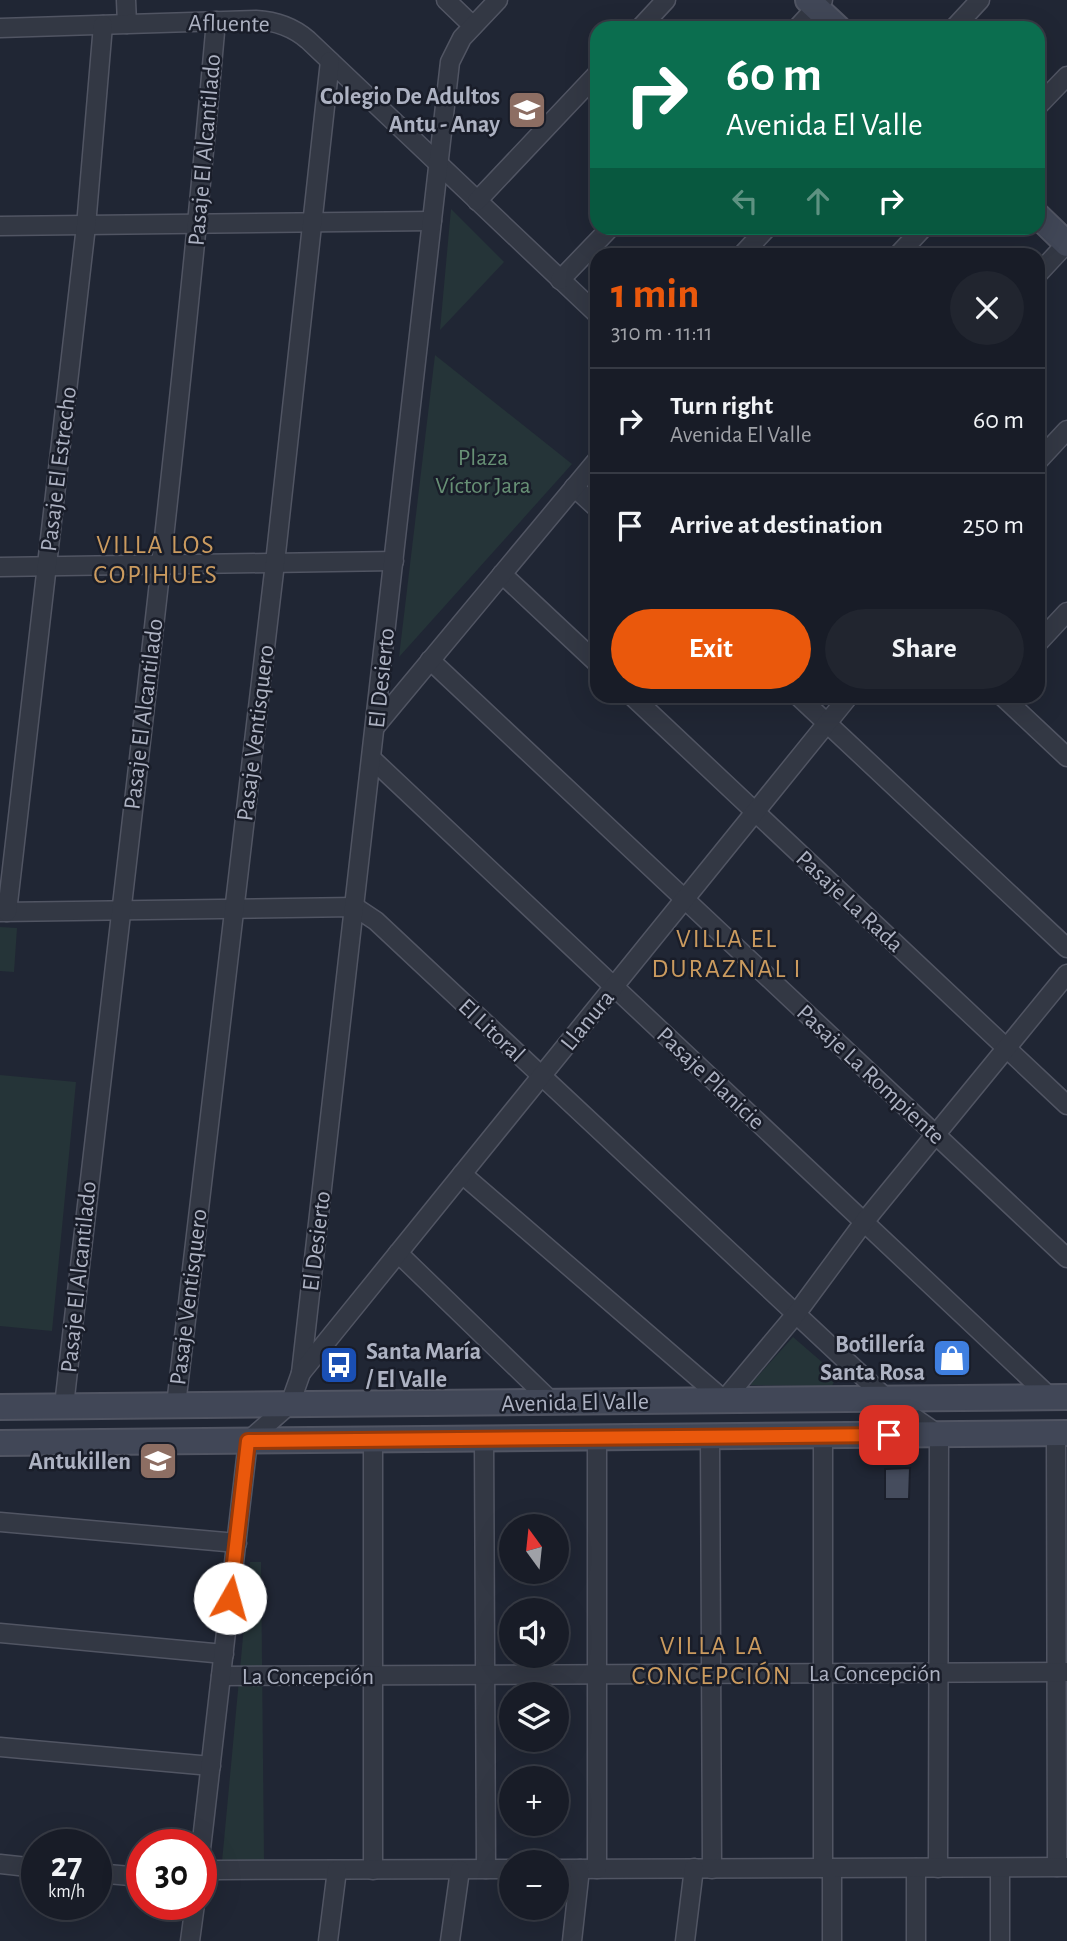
<!DOCTYPE html>
<meta charset="utf-8">
<style>
:root{--surface:#181c27;--page:#21252f;--text:#f1f3f6;--muted:#9fa1a7;--line:#363a44;--accent:#ea580c}
body{margin:0;font-family:"Alegreya Sans",sans-serif;background:var(--page);color:var(--text);height:100vh;display:flex;flex-direction:column;font-size:26px;white-space:nowrap}
*{box-sizing:border-box;margin:0}
p{font-size:23px;color:var(--muted)}
.icon{flex:none;width:38px;height:38px;fill:none;stroke:currentColor;stroke-width:2;stroke-linecap:round;stroke-linejoin:round}
.map{position:relative;flex:1;overflow:hidden}
.side{position:absolute;left:590px;top:248px;width:455px;height:455px;display:flex;flex-direction:column;background:var(--surface);border-radius:21px;box-shadow:0 7px 28px #0002,0 0 0 2px var(--line)}
.side>*{flex:none}
.banner{position:absolute;left:590px;top:21px;width:455px;height:214px;border-radius:21px;box-shadow:0 7px 28px #0002,0 0 0 2px var(--line);background:#0b6e4f;color:#fff;overflow:hidden}
.needle{width:46px;rotate:345deg}
.tools{position:absolute;left:499px;top:1514px;display:grid;gap:14px}
.tools a{display:grid;place-items:center;width:70px;height:70px;border-radius:50%;background:var(--surface);box-shadow:0 7px 28px #0002,0 0 0 2px var(--line);font-size:35px}
.speed{position:absolute;left:21px;top:1829px;display:flex;gap:14px;font-size:35px;font-weight:700;text-align:center}
.speed>*{display:grid;place-content:center;width:91px;height:91px;border-radius:50%;background:var(--surface);box-shadow:0 7px 28px #0002,0 0 0 2px var(--line);line-height:1}
.speed small{font-size:18px;font-weight:400}
.speed .limit{border:10px solid #d22;background:#fff;color:#111}
.pin{position:absolute;display:grid;place-items:center;width:60px;height:60px;color:#fff;margin:-30px;border-radius:14px;box-shadow:0 4px 10px #0006}
.me{position:absolute;width:77px;margin:-38px;rotate:7deg;stroke-linejoin:round;filter:drop-shadow(0 0 5px #0008)}
.turn{display:flex;align-items:center;gap:24px;height:147px;padding:0 21px;font-size:32px}
.turn .icon{width:91px;height:91px;stroke-width:2.5}
.turn b{display:block;font-size:49px;line-height:60px}
.lanes{display:flex;align-items:center;height:66px;padding:0 21px;background:#0003;justify-content:center;gap:35px;direction:ltr}
.lanes .off{opacity:.35}
.round{display:grid;place-items:center;flex:none;width:74px;height:74px;border-radius:37px;background:var(--page)}
.head{display:flex;align-items:center;justify-content:space-between;height:119px;padding:0 21px}
h1{font-size:42px;font-weight:600;line-height:52px;color:var(--accent)}
.primary-button{display:flex;gap:14px;margin-top:auto;padding:14px 21px}
.primary-button a{flex:1;height:80px;border-radius:42px;background:var(--accent);color:#fff;font-size:28px;font-weight:600;line-height:80px;text-align:center}
.primary-button a+a{background:var(--page);color:var(--text)}
ul{padding:0;list-style:none}
li{display:flex;align-items:center;gap:21px;height:105px;padding:0 21px;border-top:2px solid var(--line)}
li div{flex:1}
li b{display:block;font-size:26px}
li em{font-style:normal}
.map>svg:first-child{display:block}
.green{fill:#253438}
.building{fill:#454c5d;stroke:#1b1f2b;stroke-width:2}
.lines{fill:none;stroke-linecap:round;stroke-linejoin:round}
.street-casing{stroke:#515563;stroke-width:21}
.secondary-casing{stroke:#515563;stroke-width:28}
.street{stroke:#333844;stroke-width:18}
.secondary{stroke:#414757;stroke-width:24}
.route-casing{stroke:#983908;stroke-width:18}
.route{stroke:#ea580c;stroke-width:12}
.labels{text-anchor:middle;stroke-width:5;stroke-linejoin:round;paint-order:stroke}
.street-label{font-size:24px;fill:#adb2c2;stroke:#191d29}
.poi-label{font-size:24px;font-weight:bold;fill:#adb2c2;stroke:#191d29;text-anchor:end}
.park-label{font-size:24px;fill:#679075;stroke:#191d29}
.neighbourhood-label{font-size:26px;letter-spacing:2px;fill:#cb9b5f;stroke:#191d29}
</style>
<div class="map">
<svg width="1067" height="1941" viewBox="0 0 1067 1941">
<rect width="100%" height="100%" fill="#202634"/>
<g class="green">
<polygon points="451,209 504,262 440,330"/>
<polygon points="435,355 572,464 399,657"/>
<polygon points="0,927 17,928 14,972 0,971"/>
<polygon points="0,1075 76,1082 52,1331 0,1326"/>
<polygon points="793,1337 837,1375 832,1386 750,1385"/>
<polygon points="250,1562 261,1562 264,1860 222,1862"/>
</g>
<g class="building">
<polygon points="963,1345 962,1367 942,1366 942,1351"/>
<polygon points="910,1468 909,1499 885,1499 885,1469"/>
</g>
<g class="lines">
<g class="street-casing">
<g id="street">
<polyline points="126,0 127,24"/>
<polyline points="446,0 473,26"/>
<path d="M0,28l256,-8c20,1 37,7 52,20l289,274"/>
<polyline points="640,28 666,0"/>
<polyline points="797,28 823,0"/>
<polyline points="954,28 980,0"/>
<polyline points="1038,106 1067,76"/>
<polyline points="477,201 597,74"/>
<polyline points="0,226 432,221"/>
<polyline points="741,256 767,228"/>
<polyline points="897,256 923,228"/>
<polyline points="1038,274 1067,243"/>
<polyline points="560,280 610,228"/>
<polyline points="1038,461 1067,430"/>
<polyline points="574,487 597,508"/>
<polyline points="0,567 394,561"/>
<polyline points="502,574 597,663"/>
<polyline points="1038,643 1067,612"/>
<polyline points="430,660 1067,1258"/>
<polyline points="632,696 1067,1105"/>
<polyline points="798,696 1067,948"/>
<polyline points="1002,696 1067,757"/>
<polyline points="375,727 597,460"/>
<polyline points="372,759 1050,1397"/>
<polyline points="0,912 355,907 376,921 887,1399 939,1435 938,1868"/>
<polyline points="7,912 86,226 103,25"/>
<polyline points="462,1174 724,1400 796,1314 864,1222 1067,974"/>
<polyline points="398,1253 552,1402"/>
<polyline points="301,1373 450,62 462,38 498,0"/>
<polyline points="176,1405 275,563 330,61"/>
<path d="M64,1406c52,-461 111,-922 152,-1385"/>
<polyline points="1056,1433 1057,1867"/>
<polyline points="710,1437 712,1869"/>
<polyline points="484,1439 486,1869"/>
<polyline points="373,1440 373,1870"/>
<polyline points="0,1522 237,1543"/>
<polyline points="0,1633 224,1654"/>
<polyline points="221,1676 1067,1672"/>
<polyline points="0,1747 211,1766"/>
<polyline points="201,1849 248,1441 290,1404 301,1373 849,696"/>
<polyline points="0,1864 37,1868"/>
<polyline points="823,1868 823,1436"/>
<polyline points="832,1868 832,1941"/>
<polyline points="916,1868 916,1941"/>
<polyline points="1000,1868 1000,1941"/>
<polyline points="556,1869 1067,1867"/>
<polyline points="597,1869 597,1438"/>
<polyline points="96,1873 142,1877"/>
<polyline points="201,1874 216,1870 511,1869"/>
<polyline points="190,1941 195,1904"/>
<polyline points="328,1941 337,1870"/>
<polyline points="450,1941 460,1870"/>
<polyline points="572,1941 580,1869"/>
<polyline points="685,1941 694,1868"/>
</g>
</g>
<g class="secondary-casing">
<g id="secondary">
<polyline points="808,0 838,28"/>
<polyline points="1038,216 1067,244"/>
<polyline points="0,1407 1067,1397"/>
<polyline points="0,1443 1067,1433"/>
</g>
</g>
<use href="#street" class="street"/>
<use href="#secondary" class="secondary"/>
</g>
<g class="lines">
<g class="route-casing">
<polyline id="route" points="230,1598 248,1441 889,1435"/>
</g>
<use href="#route" class="route"/>
</g>
<defs>
<g id="school-square" transform="scale(2.0125)"><rect x="-9" y="-9" width="18" height="18" rx="4" fill="#8d6e63" stroke="#191d29"/><path d="M0-5L7-2L0 1L-7-2ZM-4 1L0 2.5L4 1V4Q0 6-4 4Z" fill="#fff"/></g>
<g id="shop-square" transform="scale(2.0125)"><rect x="-9" y="-9" width="18" height="18" rx="4" fill="#3f7fe0" stroke="#191d29"/><path d="M-5-2.5h2.3a2.7 3.5 0 0 1 5.4 0H5L5.5 6h-11ZM-1.5-2.5h3a1.5 2.3 0 0 0-3 0Z" fill="#fff"/></g>
<g id="bus-square" transform="scale(2.0125)"><rect x="-9" y="-9" width="18" height="18" rx="4" fill="#1a4fb4" stroke="#191d29"/><path d="M-5-6H5V4H4V6H2V4H-2V6H-4V4H-5ZM-3.5-4V0h7V-4ZM-3.5 1.2v1.5H-2V1.2ZM2 1.2v1.5H3.5V1.2Z" fill="#fff"/></g>
</defs>
<g fill-rule="evenodd">
<use href="#school-square" x="527" y="110"/>
<use href="#shop-square" x="952" y="1358"/>
<use href="#bus-square" x="339" y="1365"/>
<use href="#school-square" x="158" y="1461"/>
</g>
<g class="labels">
<g class="street-label">
<text transform="translate(229 23) rotate(1)" y="8">Afluente</text>
<text transform="translate(204 150) rotate(-85)" y="8">Pasaje El Alcantilado</text>
<text transform="translate(58 469) rotate(-83)" y="8">Pasaje El Estrecho</text>
<text transform="translate(381 678) rotate(-84)" y="8">El Desierto</text>
<text transform="translate(143 714) rotate(-83)" y="8">Pasaje El Alcantilado</text>
<text transform="translate(255 733) rotate(-83)" y="8">Pasaje Ventisquero</text>
<text transform="translate(850 901) rotate(43)" y="8">Pasaje La Rada</text>
<text transform="translate(587 1020) rotate(-51)" y="8">Llanura</text>
<text transform="translate(492 1030) rotate(43)" y="8">El Litoral</text>
<text transform="translate(871 1074) rotate(43)" y="8">Pasaje La Rompiente</text>
<text transform="translate(711 1078) rotate(43)" y="8">Pasaje Planicie</text>
<text transform="translate(316 1241) rotate(-83)" y="8">El Desierto</text>
<text transform="translate(78 1277) rotate(-84)" y="8">Pasaje El Alcantilado</text>
<text transform="translate(188 1297) rotate(-83)" y="8">Pasaje Ventisquero</text>
<text transform="translate(575 1402) rotate(-1)" y="8">Avenida El Valle</text>
<text x="875" y="1681">La Concepción</text>
<text x="308" y="1684">La Concepción</text>
</g>
<g class="poi-label">
<text x="500" y="104">Colegio De Adultos<tspan x="500" dy="28">Antu - Anay</tspan></text>
<text x="925" y="1352">Botillería<tspan x="925" dy="28">Santa Rosa</tspan></text>
<text x="366" y="1359" text-anchor="start">Santa María<tspan x="366" dy="28">/ El Valle</tspan></text>
<text x="131" y="1469">Antukillen</text>
</g>
<g class="park-label">
<text x="483" y="465">Plaza<tspan x="483" dy="28">Víctor Jara</tspan></text>
</g>
<g class="neighbourhood-label">
<text x="156" y="553">VILLA LOS<tspan x="156" dy="30">COPIHUES</tspan></text>
<text x="727" y="947">VILLA EL<tspan x="727" dy="30">DURAZNAL I</tspan></text>
<text x="712" y="1654">VILLA LA<tspan x="712" dy="30">CONCEPCIÓN</tspan></text>
</g>
</g>
</svg>
<div class="tools">
<a><svg class="needle" viewBox="-14 -14 28 28"><path d="M0-13l5 13h-10z" fill="#e53935"/><path d="M0 13l5-13h-10z" fill="#9fa1a7"/></svg></a>
<a><svg class="icon" aria-label="sound" viewBox="0 0 24 24"><path d="M4 9h4l5-4v14l-5-4H4zM17 9q2 3 0 6"/></svg></a>
<a><svg class="icon" aria-label="layers" viewBox="0 0 24 24"><path d="M12 4l9 5-9 5-9-5zM3 14l9 5 9-5"/></svg></a>
<a>+</a>
<a>−</a>
</div>
<div class="speed"><div>27<small>km/h</small></div><div class="limit">30</div></div>
<div class="pin" style="left:889px;top:1435px;background:#d93025"><svg class="icon" aria-label="arrive" viewBox="0 0 24 24"><path d="M6 21V4h12l-3 4 3 4H6"/></svg></div>
<svg class="me" style="left:230px;top:1598px" viewBox="-20 -20 40 40"><circle r="19" fill="#fff"/><path d="M0-13L10 11 0 6-10 11z" fill="#ea580c"/></svg>
<div class="banner">
<div class="turn"><svg class="icon" aria-label="right" viewBox="0 0 24 24"><path d="M7 20v-9h11M14 6l5 5-5 5"/></svg><div><b>60 m</b>Avenida El Valle</div></div>
<div class="lanes"><svg class="icon off" aria-label="left" viewBox="0 0 24 24"><path d="M17 20v-9H6M10 6l-5 5 5 5"/></svg><svg class="icon off" aria-label="ahead" viewBox="0 0 24 24"><path d="M12 20V5M6 11l6-6 6 6"/></svg><svg class="icon" aria-label="right" viewBox="0 0 24 24"><path d="M7 20v-9h11M14 6l5 5-5 5"/></svg></div>
</div>
<section class="side">
<div class="head"><div><h1>1 min</h1><p>310 m · 11:11</p></div><a class="round"><svg class="icon" aria-label="close" viewBox="0 0 24 24"><path d="M6 6l12 12M18 6L6 18"/></svg></a></div>
<ul>
<li><svg class="icon" aria-label="right" viewBox="0 0 24 24"><path d="M7 20v-9h11M14 6l5 5-5 5"/></svg><div><b>Turn right</b><p>Avenida El Valle</p></div><em>60 m</em></li>
<li><svg class="icon" aria-label="arrive" viewBox="0 0 24 24"><path d="M6 21V4h12l-3 4 3 4H6"/></svg><div><b>Arrive at destination</b></div><em>250 m</em></li>
</ul>
<div class="primary-button"><a>Exit</a><a>Share</a></div>
</section>
</div>
